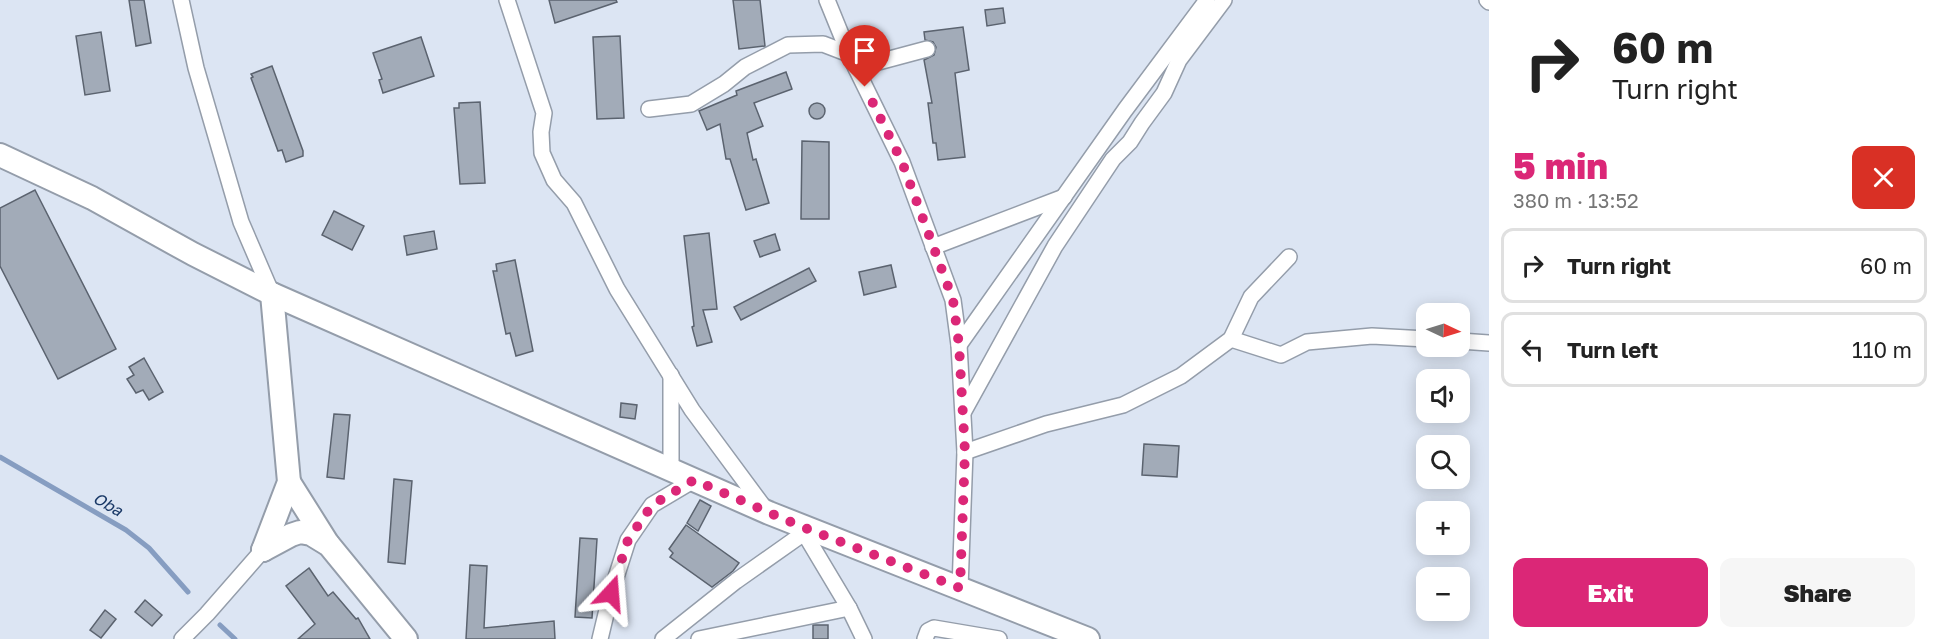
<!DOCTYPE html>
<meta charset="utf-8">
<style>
:root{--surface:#fff;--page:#f6f6f6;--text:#222;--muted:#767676;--line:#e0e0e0;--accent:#db2777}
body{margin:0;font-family:"Golos Text",sans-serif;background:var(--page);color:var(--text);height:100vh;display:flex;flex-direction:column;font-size:22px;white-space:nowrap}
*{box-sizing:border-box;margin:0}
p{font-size:20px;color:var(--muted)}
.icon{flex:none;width:33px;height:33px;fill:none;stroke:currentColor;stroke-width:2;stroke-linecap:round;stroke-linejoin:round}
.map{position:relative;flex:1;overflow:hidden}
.sheet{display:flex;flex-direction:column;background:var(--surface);width:450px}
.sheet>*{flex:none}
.top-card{background:#fff;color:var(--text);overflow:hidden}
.needle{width:39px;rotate:94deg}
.fabs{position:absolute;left:1416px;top:303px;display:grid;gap:12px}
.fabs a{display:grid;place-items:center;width:54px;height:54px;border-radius:12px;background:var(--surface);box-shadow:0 3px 15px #0003;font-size:30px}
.pin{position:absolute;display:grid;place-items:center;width:51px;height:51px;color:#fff;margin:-62px -26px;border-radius:50% 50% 50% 0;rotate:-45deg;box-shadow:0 0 6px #0007}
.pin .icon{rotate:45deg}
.me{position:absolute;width:66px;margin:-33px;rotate:19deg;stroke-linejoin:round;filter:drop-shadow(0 0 4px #0008)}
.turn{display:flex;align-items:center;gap:21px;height:126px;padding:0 24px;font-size:27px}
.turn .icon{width:78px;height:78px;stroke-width:2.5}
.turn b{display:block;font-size:42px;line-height:51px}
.round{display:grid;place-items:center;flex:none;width:63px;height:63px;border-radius:12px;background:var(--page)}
.overview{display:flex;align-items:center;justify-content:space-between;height:102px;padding:0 24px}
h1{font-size:36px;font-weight:800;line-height:45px;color:var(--accent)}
.action{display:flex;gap:12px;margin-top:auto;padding:12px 24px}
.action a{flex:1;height:69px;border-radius:12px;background:var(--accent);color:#fff;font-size:24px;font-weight:800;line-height:69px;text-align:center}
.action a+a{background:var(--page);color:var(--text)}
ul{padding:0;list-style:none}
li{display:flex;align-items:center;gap:18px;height:75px;margin:0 12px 9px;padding:0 12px;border:3px solid var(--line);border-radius:12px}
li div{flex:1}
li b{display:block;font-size:22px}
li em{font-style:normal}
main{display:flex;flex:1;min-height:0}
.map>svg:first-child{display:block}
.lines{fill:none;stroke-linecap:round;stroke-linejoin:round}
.stream{stroke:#869dc1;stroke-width:5}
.building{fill:#a2abb8;stroke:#5b636f;stroke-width:1.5}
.street-casing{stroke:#949daa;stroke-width:18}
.secondary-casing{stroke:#949daa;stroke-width:26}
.street{stroke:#fff;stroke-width:15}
.secondary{stroke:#fff;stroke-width:22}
.route{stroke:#db2777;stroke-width:10;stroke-dasharray:0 18}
.labels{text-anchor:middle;stroke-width:4.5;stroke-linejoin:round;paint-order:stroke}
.water-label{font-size:16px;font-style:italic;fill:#193866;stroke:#dce5f3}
</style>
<main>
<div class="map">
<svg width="1489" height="639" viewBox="0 0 1489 639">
<rect width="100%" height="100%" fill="#dce5f3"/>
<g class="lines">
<g class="stream">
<polyline points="0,457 126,530 149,548 188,592"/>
<polyline points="220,625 235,639"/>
</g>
</g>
<g class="building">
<polygon points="129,0 144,0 151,43 136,46"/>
<polygon points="549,0 616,0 617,2 555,23"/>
<polygon points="733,0 760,0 765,46 739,49"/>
<polygon points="1003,8 1005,23 987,26 985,10"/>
<polygon points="963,27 969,70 955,73 965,157 938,160 936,143 933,143 928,103 932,103 924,60 934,55 936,47 933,42 925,40 924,32"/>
<polygon points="101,32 110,91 85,95 76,36"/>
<polygon points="620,36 624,118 597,119 593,37"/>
<polygon points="421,37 434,76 383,93 379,80 382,79 373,53"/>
<polygon points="272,66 303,151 303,156 286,162 282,150 278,151 251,78 253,77 251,74"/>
<polygon points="786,72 792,89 754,103 763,126 747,133 753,160 756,159 769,203 746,210 730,159 726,159 720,124 707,130 699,111 737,95 736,91"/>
<polygon points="480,102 485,183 460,184 454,108 459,108 459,103"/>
<circle cx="817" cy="111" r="8"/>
<polygon points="802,141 829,142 829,219 801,219"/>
<polygon points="35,190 116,349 58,379 0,266 0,208"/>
<polygon points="334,211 364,226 352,250 322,235"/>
<polygon points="434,231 437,249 407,255 404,236"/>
<polygon points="709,233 717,309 703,310 712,342 697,346 692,327 694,326 684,236"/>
<polygon points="775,234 780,250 760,257 754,241"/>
<polygon points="515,260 533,351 516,356 510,333 506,334 493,271 497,271 496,264"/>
<polygon points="891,265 896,287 864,295 859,272"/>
<polygon points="809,268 816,281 741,320 734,307"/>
<polygon points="144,358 163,392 149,400 143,390 136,393 127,379 134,375 129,367"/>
<polygon points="621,403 637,405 635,419 620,417"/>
<polygon points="334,414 350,415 344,479 327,477"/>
<polygon points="1144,444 1179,446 1177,477 1142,475"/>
<polygon points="394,479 412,481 405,564 388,562"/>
<polygon points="700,500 711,506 698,531 687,523"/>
<polygon points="686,525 739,563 733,571 712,587 670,557 673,553 669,549"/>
<polygon points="580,538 597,539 592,618 575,617"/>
<polygon points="470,565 487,566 484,628 554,621 555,639 466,639"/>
<polygon points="309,568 328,596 333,592 356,619 358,618 370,639 298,639 315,624 286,586"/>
<polygon points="145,600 162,615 152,626 135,612"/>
<polygon points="105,610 116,619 101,638 90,630"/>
<rect x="813" y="625" width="15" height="14"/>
</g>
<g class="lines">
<g class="street-casing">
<g id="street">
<polyline points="181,0 196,68 241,222 272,294"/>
<polyline points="507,0 544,113 541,132 542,153 554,180 574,203 617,289 692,410 766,510"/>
<polyline points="827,0 849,54 902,162 953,300 959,345 965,452 960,588"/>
<polyline points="1487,0 1489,2"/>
<polyline points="856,68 927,49"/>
<polyline points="649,109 691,104 724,84 745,67 788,45 823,44 849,54"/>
<polyline points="933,247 1064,197"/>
<polyline points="1231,339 1281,355 1307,342 1372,336 1426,339"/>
<polyline points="1460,341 1489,343"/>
<polyline points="959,345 1125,110 1207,0"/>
<polyline points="671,375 671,470"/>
<polyline points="964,411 1055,246 1113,159 1130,142 1142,123 1164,93 1179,60 1224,0"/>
<polyline points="965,452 1046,424 1123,405 1181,376 1231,339 1251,297 1289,257"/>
<polyline points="800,526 849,608 864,639"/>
<polyline points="182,639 207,614 263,550"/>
<polyline points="600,639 611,593 628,540 652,505 694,480"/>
<polyline points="663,639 736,581 804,533"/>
<polyline points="699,639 849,608"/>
<polyline points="925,639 928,631 934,628 999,639"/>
</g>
</g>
<g class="secondary-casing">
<g id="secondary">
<polyline points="0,155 92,198 193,254 272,294 769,513 1088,639"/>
<polyline points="289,482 328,544"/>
<polyline points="263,550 289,482 272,294"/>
<polyline points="263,550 291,535 300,532 311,534 329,545 406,639"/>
</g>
</g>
<use href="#street" class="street"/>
<use href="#secondary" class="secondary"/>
</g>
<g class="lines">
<polyline class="route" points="611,593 628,540 652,505 694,480 800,526 960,588 965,452 959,345 953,300 902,162 865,87"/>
</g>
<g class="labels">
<g class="water-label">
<text transform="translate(108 504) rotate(30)" y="6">Oba</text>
</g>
</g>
</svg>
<div class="fabs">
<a><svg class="needle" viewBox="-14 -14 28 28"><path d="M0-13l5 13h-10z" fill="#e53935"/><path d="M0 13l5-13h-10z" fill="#767676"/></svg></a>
<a><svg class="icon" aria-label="sound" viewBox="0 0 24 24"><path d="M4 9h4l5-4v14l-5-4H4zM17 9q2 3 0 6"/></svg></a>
<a><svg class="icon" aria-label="search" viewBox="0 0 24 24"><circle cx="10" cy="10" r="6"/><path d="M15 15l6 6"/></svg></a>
<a>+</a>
<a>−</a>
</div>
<div class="pin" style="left:865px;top:87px;background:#d93025"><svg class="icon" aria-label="arrive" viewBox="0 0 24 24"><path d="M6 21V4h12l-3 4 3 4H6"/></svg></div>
<svg class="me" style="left:611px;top:593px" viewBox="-20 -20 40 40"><path d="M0-17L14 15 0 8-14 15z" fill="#db2777" stroke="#fff" stroke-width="4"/></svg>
</div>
<section class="sheet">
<div class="top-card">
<div class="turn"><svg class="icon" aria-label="right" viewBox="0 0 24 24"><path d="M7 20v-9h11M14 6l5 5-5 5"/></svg><div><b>60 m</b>Turn right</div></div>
</div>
<div class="overview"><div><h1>5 min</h1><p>380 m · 13:52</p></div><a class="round" style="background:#d93025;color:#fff"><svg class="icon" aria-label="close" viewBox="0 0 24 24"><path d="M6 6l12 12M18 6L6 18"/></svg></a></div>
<ul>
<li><svg class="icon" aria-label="right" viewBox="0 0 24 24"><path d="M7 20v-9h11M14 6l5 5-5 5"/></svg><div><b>Turn right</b></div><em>60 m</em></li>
<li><svg class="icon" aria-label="left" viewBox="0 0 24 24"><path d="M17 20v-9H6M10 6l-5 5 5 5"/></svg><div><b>Turn left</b></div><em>110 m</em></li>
</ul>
<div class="action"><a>Exit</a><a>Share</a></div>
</section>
</main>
